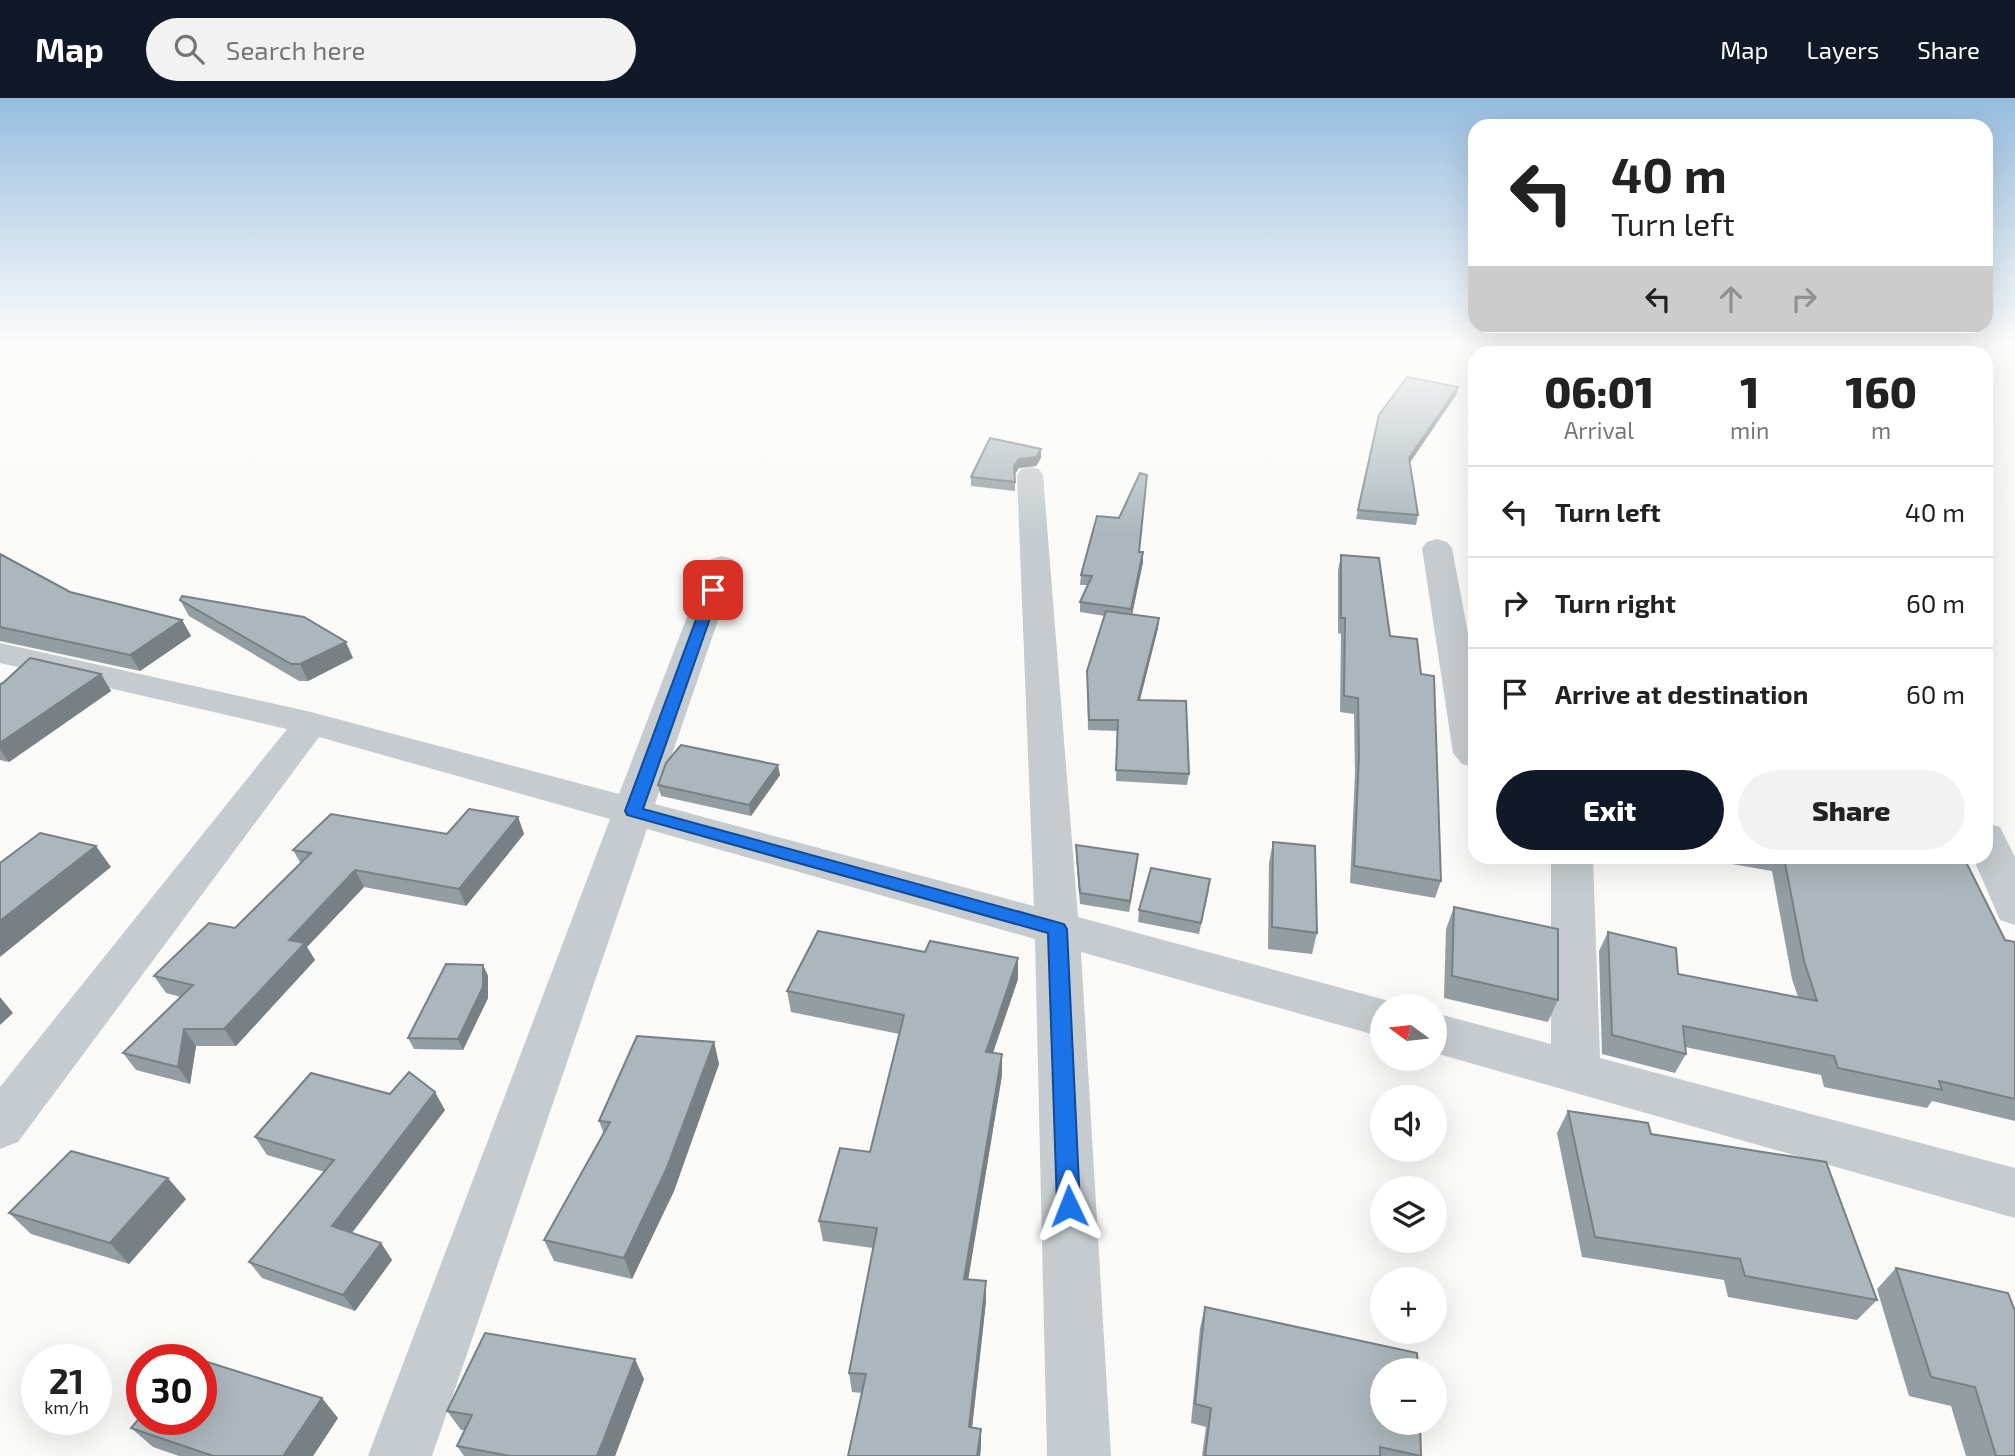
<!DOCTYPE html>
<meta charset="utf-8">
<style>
:root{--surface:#fff;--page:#f2f2f2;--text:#222;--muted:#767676;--line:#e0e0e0;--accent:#111827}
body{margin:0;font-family:"Exo 2",sans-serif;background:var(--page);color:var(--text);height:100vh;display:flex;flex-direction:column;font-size:26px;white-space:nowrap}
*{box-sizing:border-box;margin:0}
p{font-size:23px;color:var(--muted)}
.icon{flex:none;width:38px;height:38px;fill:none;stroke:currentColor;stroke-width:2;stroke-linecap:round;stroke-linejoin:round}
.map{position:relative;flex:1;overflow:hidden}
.details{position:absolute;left:1468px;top:248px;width:525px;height:518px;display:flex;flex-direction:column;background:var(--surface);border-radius:21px;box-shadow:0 7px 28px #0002}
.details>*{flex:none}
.guide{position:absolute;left:1468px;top:21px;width:525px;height:214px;border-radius:21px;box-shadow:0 7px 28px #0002;background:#fff;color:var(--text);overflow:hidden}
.needle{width:46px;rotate:285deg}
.tools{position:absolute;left:1370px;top:896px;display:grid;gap:14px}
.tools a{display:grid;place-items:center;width:77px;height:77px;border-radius:50%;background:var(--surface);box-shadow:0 7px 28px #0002;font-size:35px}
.speed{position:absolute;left:21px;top:1246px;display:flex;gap:14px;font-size:35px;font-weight:700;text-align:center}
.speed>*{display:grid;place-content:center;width:91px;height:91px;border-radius:50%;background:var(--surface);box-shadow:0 7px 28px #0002;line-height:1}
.speed small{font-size:18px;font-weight:400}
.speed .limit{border:10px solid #d22;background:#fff;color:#111}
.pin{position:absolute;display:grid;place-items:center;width:60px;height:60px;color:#fff;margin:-30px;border-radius:14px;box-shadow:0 4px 10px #0006}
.me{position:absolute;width:77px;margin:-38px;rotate:358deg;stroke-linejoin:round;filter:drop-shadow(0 0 5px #0008)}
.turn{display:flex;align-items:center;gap:24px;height:147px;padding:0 28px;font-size:32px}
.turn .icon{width:91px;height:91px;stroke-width:2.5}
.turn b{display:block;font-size:49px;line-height:60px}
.lanes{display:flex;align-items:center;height:66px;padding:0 28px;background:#0003;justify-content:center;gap:35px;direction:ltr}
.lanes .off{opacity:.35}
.eta{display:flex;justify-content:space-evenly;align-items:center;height:119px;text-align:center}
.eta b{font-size:42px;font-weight:800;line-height:49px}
.cta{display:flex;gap:14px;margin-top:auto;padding:14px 28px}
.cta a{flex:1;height:80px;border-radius:42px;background:var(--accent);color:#fff;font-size:28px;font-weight:800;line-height:80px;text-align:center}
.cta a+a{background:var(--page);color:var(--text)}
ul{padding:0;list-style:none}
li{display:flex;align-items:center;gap:21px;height:91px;padding:0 28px;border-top:2px solid var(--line)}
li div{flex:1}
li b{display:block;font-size:26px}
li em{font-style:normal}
header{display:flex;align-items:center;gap:42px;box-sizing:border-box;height:98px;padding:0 35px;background:var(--accent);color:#fff}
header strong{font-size:33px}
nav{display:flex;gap:38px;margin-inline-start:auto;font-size:24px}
.search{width:490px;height:63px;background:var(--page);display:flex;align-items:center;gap:18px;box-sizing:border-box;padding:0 24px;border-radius:38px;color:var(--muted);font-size:26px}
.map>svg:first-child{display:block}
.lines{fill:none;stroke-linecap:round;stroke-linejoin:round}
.minor{fill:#c5cbce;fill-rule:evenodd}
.wall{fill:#939da2}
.shaded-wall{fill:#788084}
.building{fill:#abb7bc;stroke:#788084;stroke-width:2}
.route{fill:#1a73e8;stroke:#114b97;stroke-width:2}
</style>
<header>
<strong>Map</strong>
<div class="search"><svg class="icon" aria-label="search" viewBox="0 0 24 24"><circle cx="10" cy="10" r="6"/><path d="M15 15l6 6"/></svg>Search here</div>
<nav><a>Map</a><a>Layers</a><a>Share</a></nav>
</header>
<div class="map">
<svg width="2015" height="1358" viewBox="0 0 2015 1358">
<rect width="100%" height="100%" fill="#fafaf8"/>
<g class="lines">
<g class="minor">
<polygon points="1880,247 1902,247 1903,256 1881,256"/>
<polygon points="1030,369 1039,371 1043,377 1078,819 1382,901 1400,908 1382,908 1382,939 1081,854 1111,1358 1047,1358 1035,841 647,731 432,1358 368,1358 610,721 319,639 18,1044 0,1051 0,989 287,631 0,565 0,545 311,614 619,696 707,467 711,461 722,458 733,461 737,467 655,706 1034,808 1017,377 1021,371"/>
<polygon points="1437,441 1447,444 1452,450 1475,573 1475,670 1462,666 1453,655 1422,450 1427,444"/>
<polygon points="1986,725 2000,729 2015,759 2015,827 2000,822 1973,760 1986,760"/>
<polygon points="1551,760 1593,760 1600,960 2015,1070 2015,1120 1435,955 1435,915 1551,946"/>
</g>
</g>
<g class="wall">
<polygon points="1458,289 1456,297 1410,364 1418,417 1416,427 1356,421 1379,317"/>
<polygon points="1041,351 1041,360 1036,368 1019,370 1015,376 1015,393 971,388 971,379"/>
<polygon points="1139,454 1143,464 1132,516 1159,520 1158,530 1140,602 1189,676 1187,687 1116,683 1117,633 1088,632 1087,573 1105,518 1080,514 1080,504 1088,487 1080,487 1081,477"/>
<polygon points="0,456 70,494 182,522 191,538 140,573 0,543"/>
<polygon points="1341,457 1390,538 1441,783 1435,800 1350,785 1355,675 1354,616 1340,614 1341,536 1338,535 1338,472"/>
<polygon points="180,502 353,560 308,583 299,583 189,518"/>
<polygon points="101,576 111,593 9,664 0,662 0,586"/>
<polygon points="780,677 751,718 661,698 658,687"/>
<polygon points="518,719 524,736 466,808 364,789 307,849 315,862 236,948 196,948 190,986 136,972 123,955 181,899 166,895 154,878 235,830 301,766 293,752 447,736"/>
<polygon points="1273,744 1317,835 1312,856 1268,851 1269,765"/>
<polygon points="1076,747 1138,756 1129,814 1080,806 1076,758"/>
<polygon points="1697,760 1964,760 2005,842 2015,844 2015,1023 1932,1003 1927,1010 1824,989 1821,977 1685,949 1686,956 1675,975 1602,956 1599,853 1608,834 1678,876 1798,899 1792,881 1772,773"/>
<polygon points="1209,792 1199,836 1138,824 1139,812"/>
<polygon points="1454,809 1558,902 1548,924 1444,900 1446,831"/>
<polygon points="925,854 1018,860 1018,881 993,955 1002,977 968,1181 986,1203 972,1330 981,1349 980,1358 848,1358 862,1295 852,1294 849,1275 873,1150 823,1143 819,1123 870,1054 899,936 791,914 787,893"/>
<polygon points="483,867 488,878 488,900 463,952 414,951 408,940"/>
<polygon points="714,944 719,966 674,1093 632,1181 554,1163 544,1142 604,1036 599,1023"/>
<polygon points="445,1012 352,1135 381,1145 392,1162 355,1213 262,1180 249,1164 325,1074 267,1057 255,1039"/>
<polygon points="1568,1013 1651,1036 1877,1202 1857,1222 1728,1199 1724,1182 1582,1159 1557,1035"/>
<polygon points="186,1101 129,1166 31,1136 9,1115"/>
<polygon points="1896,1170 2015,1213 2015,1358 1966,1358 1951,1308 1909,1298 1877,1191"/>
<polygon points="1205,1209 1421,1358 1202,1358 1206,1329 1191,1325 1200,1230"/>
<polygon points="644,1281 615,1358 464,1358 457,1348 465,1332 461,1332 447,1313"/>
<polygon points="338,1320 313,1358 179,1358 153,1349 131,1330"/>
</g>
<g class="shaded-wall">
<polygon points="1458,289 1456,297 1407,369 1409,360"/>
<polygon points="1041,351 1041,360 1036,368 1019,370 1014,377 1014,368 1019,361"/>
<polygon points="1143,454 1143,464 1131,522 1131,511"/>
<polygon points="1159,520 1158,530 1137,613 1138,602"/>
<polygon points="182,522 191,538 140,573 130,557"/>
<polygon points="346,544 353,560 308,583 300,566"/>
<polygon points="101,576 111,593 9,664 0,652 0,645"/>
<polygon points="778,667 780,677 751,718 749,707"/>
<polygon points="518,719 524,736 466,808 459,791"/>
<polygon points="96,748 111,769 0,859 0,823"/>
<polygon points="1138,756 1137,767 1129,814 1130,803"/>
<polygon points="355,772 364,789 307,849 315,862 236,948 224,931 289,842"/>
<polygon points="1018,860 1018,881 986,975 986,954"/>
<polygon points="483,867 488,878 488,900 463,952 458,941"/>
<polygon points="0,899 13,915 0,927"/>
<polygon points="184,931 196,948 190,986 178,969"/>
<polygon points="714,944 719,966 674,1093 632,1181 624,1160"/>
<polygon points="1002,956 1002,977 965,1201 964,1181"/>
<polygon points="435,994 445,1012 344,1145 332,1128"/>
<polygon points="168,1080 186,1101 129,1166 110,1145"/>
<polygon points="381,1145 392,1162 355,1213 343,1197"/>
<polygon points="986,1183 986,1203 970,1348 969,1329"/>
<polygon points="635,1261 644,1281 615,1358 597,1358"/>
<polygon points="322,1300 338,1320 313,1358 283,1358"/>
<polygon points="981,1331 981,1349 980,1358 977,1358"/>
</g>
<g class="building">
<polygon points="1407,279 1458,289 1409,360 1418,417 1358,412 1379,317"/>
<polygon points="990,340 1041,351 1036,359 1019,361 1014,368 1015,384 971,379"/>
<polygon points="1140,375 1147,377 1139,454 1143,454 1131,511 1080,504 1092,478 1081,477 1097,418 1119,420"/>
<polygon points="0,456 70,494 182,522 130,557 0,529"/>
<polygon points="1341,457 1379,460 1390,538 1417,541 1421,576 1434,578 1441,783 1354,768 1359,658 1358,600 1344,598 1345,520 1341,520"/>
<polygon points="182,498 304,519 346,544 300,566 291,566 180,502"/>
<polygon points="1106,513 1159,520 1138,602 1186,603 1189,676 1116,672 1118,622 1089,622 1087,573"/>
<polygon points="30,560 101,576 0,645 0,586 3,585"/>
<polygon points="681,647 778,667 749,707 658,687 666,665"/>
<polygon points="469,711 518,719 459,791 355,772 289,842 305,845 224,931 184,931 178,969 123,955 193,887 154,878 209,825 235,830 311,755 293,752 331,716 447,736"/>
<polygon points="40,735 96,748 0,823 0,765"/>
<polygon points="1273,744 1315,748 1317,835 1272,829"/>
<polygon points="1076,747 1138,756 1130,803 1080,795"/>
<polygon points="1784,760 1964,760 2005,842 2015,844 2015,1001 1939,983 1942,992 1838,970 1834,958 1683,928 1686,956 1612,937 1608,834 1676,850 1678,876 1817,903 1804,863"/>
<polygon points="1151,770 1210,781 1201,825 1139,812"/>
<polygon points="1454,809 1558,831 1558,902 1452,878"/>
<polygon points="818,833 925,854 930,843 1018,860 986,954 1002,956 964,1181 986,1183 969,1329 981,1331 977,1358 848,1358 866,1276 849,1275 877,1130 819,1123 840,1050 870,1054 904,917 787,893"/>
<polygon points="446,866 483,867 483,889 458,941 408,940"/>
<polygon points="637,938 714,944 666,1072 624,1160 544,1142 610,1024 599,1023"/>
<polygon points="409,974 435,994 332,1128 381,1145 343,1197 249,1164 334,1062 255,1039 311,975 390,996"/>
<polygon points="1568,1013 1648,1025 1651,1036 1826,1064 1877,1202 1745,1178 1740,1161 1595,1139"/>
<polygon points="71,1053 168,1080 110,1145 9,1115"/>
<polygon points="1896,1170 2008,1195 2015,1213 2015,1358 1996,1358 1975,1289 1931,1279"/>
<polygon points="1205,1209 1417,1255 1418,1272 1382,1272 1382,1325 1420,1325 1421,1358 1380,1349 1380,1358 1205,1358 1211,1310 1195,1306"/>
<polygon points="485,1235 635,1261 597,1358 510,1358 457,1348 472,1317 447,1313"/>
<polygon points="188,1258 200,1262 185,1262"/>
<polygon points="201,1262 322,1300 283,1358 213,1358 131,1330 142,1317 142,1321 201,1321"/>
</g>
<linearGradient id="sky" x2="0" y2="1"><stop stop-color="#97bdde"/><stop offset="0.57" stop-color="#fdfdfc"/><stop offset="1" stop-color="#fdfdfc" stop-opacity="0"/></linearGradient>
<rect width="2015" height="437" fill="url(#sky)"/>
<polygon class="route" points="713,488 720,492 643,711 1064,826 1067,831 1080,1108 1077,1116 1069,1119 1060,1116 1057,1108 1048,835 627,717 625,713 707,492"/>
</svg>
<div class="tools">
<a><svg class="needle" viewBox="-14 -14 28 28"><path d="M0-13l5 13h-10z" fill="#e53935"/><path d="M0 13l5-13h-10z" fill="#767676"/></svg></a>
<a><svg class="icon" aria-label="sound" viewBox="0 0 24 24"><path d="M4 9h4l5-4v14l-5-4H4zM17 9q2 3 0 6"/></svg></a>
<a><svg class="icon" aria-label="layers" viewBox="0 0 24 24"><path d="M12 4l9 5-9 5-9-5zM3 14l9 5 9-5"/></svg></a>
<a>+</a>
<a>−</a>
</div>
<div class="speed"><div>21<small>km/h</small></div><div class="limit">30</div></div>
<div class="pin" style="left:713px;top:492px;background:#d93025"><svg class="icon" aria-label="arrive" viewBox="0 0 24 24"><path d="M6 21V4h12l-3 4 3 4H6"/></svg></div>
<svg class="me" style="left:1069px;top:1108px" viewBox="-20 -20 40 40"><path d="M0-17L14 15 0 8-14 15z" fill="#1a73e8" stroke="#fff" stroke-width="4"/></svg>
<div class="guide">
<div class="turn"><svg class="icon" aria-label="left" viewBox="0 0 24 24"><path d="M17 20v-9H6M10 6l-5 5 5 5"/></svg><div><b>40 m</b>Turn left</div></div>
<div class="lanes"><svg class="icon" aria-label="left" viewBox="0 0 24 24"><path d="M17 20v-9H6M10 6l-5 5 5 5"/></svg><svg class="icon off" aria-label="ahead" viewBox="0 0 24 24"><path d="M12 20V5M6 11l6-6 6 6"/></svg><svg class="icon off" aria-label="right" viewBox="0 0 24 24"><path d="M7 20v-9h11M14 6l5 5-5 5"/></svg></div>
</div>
<section class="details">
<div class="eta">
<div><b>06:01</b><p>Arrival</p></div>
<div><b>1</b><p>min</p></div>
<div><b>160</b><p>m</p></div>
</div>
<ul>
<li><svg class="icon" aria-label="left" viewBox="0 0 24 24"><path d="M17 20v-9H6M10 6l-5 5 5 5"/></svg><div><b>Turn left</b></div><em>40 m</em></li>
<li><svg class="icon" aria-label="right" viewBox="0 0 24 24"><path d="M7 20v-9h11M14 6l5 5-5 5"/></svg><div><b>Turn right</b></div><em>60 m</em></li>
<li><svg class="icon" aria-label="arrive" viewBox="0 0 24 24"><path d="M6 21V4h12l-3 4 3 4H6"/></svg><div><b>Arrive at destination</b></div><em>60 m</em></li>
</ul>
<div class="cta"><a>Exit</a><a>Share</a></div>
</section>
</div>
